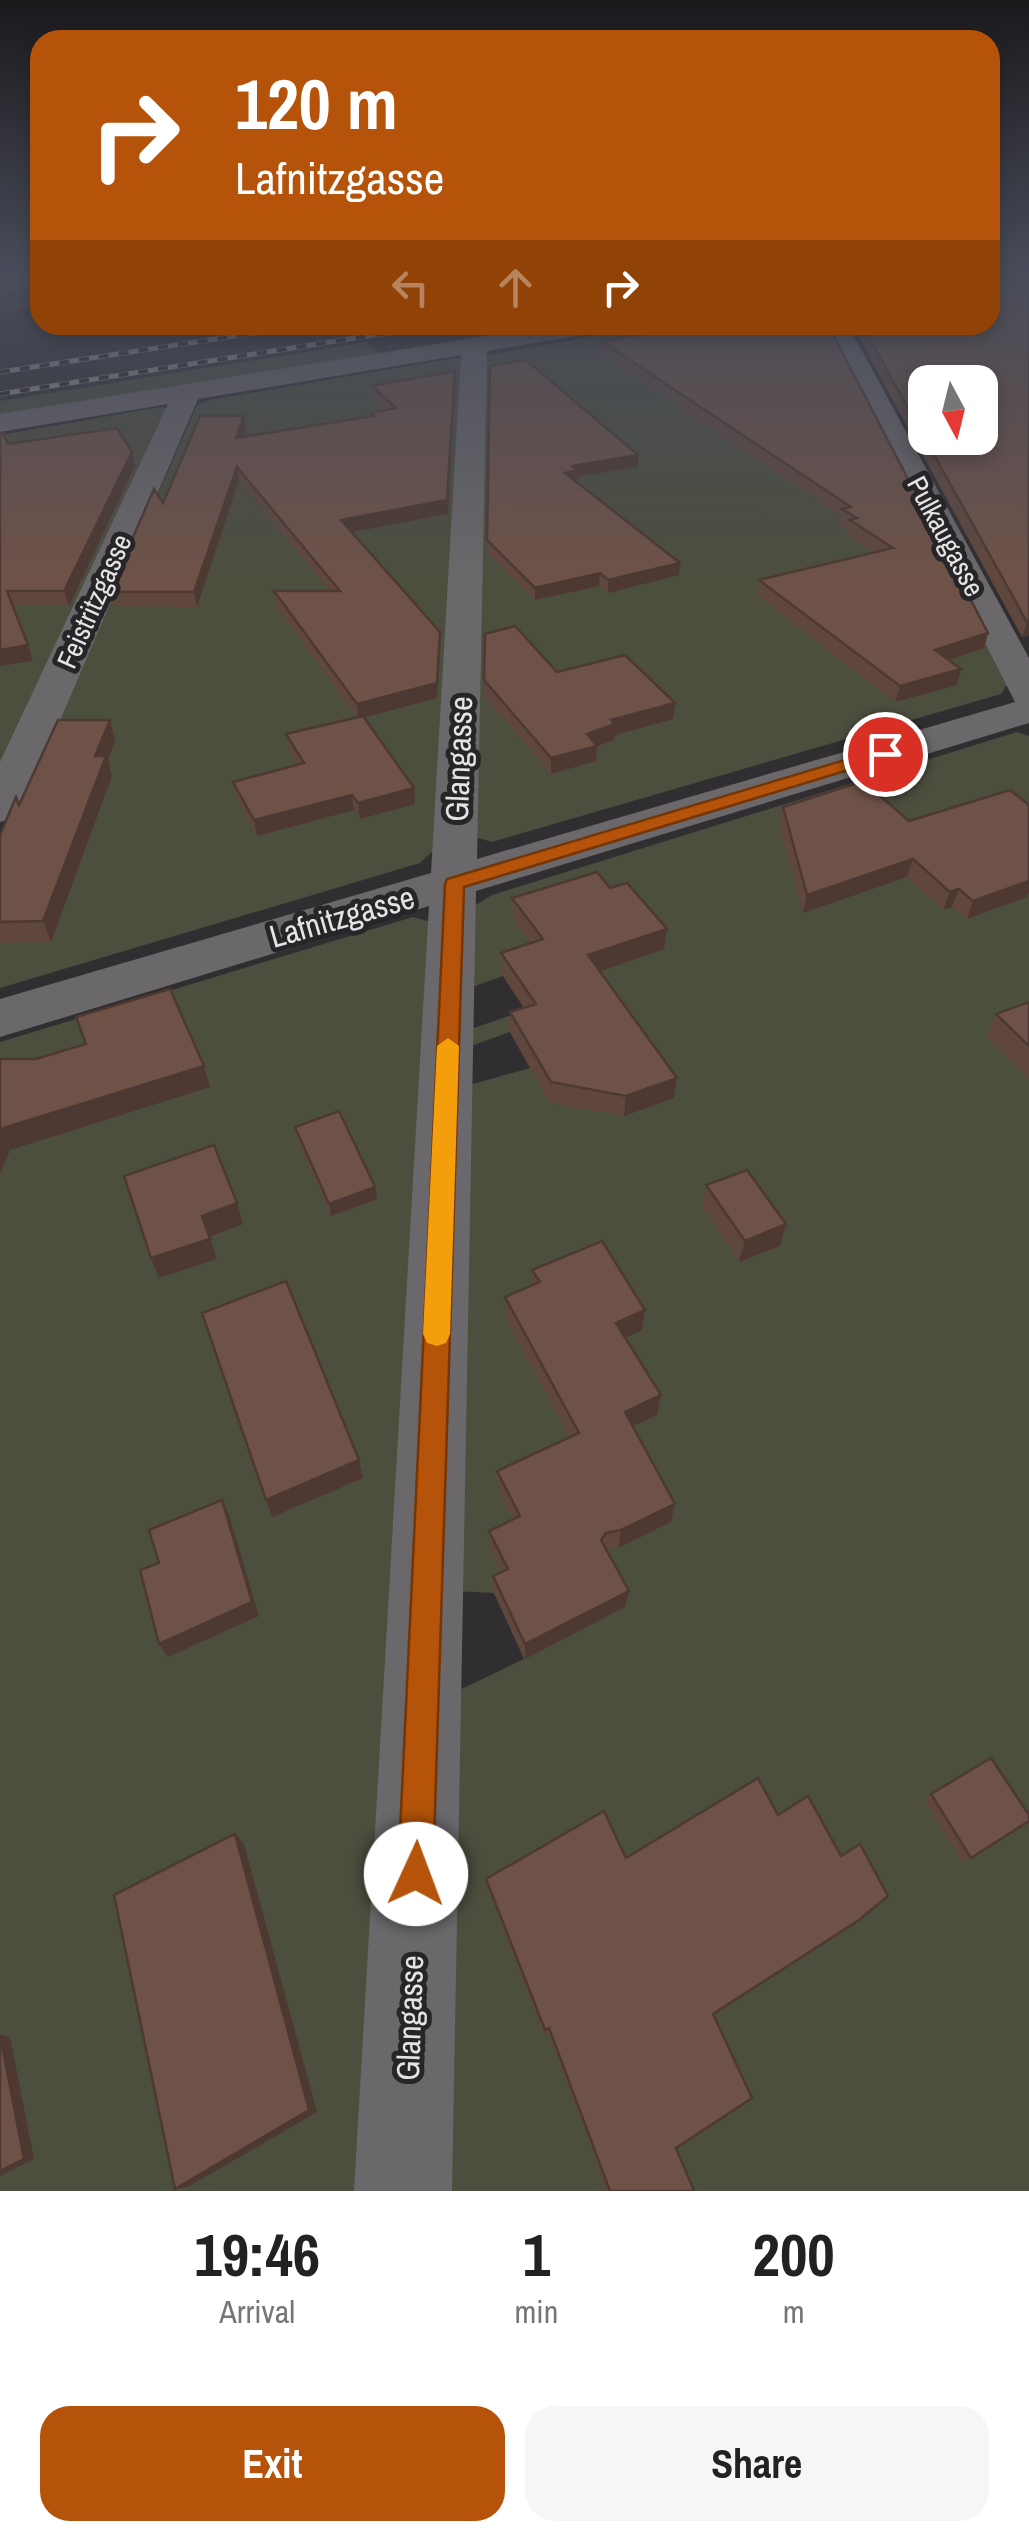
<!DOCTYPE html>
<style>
:root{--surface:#fff;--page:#f6f6f6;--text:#222;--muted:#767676;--accent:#b45309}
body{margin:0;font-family:"Archivo Narrow",sans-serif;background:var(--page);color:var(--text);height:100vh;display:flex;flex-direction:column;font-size:38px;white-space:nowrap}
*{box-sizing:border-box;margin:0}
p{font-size:32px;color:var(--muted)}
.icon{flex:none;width:55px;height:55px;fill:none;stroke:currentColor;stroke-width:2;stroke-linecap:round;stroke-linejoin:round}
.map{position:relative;height:2191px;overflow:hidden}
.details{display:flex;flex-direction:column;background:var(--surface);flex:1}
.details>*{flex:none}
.top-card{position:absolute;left:30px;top:30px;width:970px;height:305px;border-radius:30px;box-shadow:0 5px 15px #0003;background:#b45309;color:#fff;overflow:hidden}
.needle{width:65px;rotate:173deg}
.buttons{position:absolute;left:908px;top:365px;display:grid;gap:20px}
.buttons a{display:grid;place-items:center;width:90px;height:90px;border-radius:20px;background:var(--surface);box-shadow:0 5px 15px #0003;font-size:50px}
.pin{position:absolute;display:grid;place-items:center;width:85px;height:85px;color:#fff;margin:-42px;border:5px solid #fff;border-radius:50%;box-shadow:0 2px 10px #0007}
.me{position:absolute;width:110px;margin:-55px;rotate:2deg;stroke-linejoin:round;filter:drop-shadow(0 0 8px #0008)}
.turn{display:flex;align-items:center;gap:35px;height:210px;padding:0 40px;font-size:45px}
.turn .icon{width:130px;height:130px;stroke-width:2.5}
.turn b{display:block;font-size:70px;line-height:85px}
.lanes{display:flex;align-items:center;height:95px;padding:0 40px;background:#0003;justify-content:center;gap:50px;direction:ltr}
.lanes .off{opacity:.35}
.eta{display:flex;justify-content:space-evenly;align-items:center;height:170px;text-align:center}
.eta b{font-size:60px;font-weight:700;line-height:70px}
.action{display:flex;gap:20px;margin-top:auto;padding:20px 40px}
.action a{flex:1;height:115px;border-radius:30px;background:var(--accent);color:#fff;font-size:40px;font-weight:700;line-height:115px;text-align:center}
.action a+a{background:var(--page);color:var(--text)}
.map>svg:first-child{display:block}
.green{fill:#4c4e3e}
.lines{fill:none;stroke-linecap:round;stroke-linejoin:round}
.street{fill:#6b686b;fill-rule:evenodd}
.rail-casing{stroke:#989598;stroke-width:5}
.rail{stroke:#272528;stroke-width:4;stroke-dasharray:10;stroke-linecap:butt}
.wall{fill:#5f473e}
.shaded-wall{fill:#4d3932}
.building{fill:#6e5248;stroke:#4d3932;stroke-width:2.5;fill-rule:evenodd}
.route{fill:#b45309;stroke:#753606;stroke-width:2.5}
.slow{fill:#f59e0b}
.labels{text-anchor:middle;stroke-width:10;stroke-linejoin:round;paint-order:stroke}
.far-street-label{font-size:28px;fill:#e5e3e5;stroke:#272528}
.street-label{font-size:32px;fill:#e5e3e5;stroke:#272528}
</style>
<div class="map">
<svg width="1029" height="2191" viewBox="0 0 1029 2191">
<rect width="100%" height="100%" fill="#312e32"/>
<g class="green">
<polygon points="822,325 1009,681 1001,694 492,842 475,837 486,356 628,329 650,334"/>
<polygon points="367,342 382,356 0,418 0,401"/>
<polygon points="455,358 466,360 437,847 420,863 0,988 0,852 197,405 210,400"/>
<polygon points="161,407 171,409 0,773 0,435"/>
<polygon points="1017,732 1029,736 1029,2191 439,2191 449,1695 524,1659 494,1593 453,1591 469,1085 530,1068 510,1032 468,1047 468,1030 526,1010 503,976 469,988 474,906 492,895"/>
<polygon points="413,917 431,922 364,2191 0,2191 0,1042"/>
</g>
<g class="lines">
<polygon class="street" points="554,325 612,325 600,332 487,351 477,859 1015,702 824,325 848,325 1029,658 1029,723 476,891 452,2191 354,2191 429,906 0,1037 0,999 431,873 461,355 198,399 22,809 15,818 0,822 0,762 168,404 0,432 0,414"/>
<g class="rail-casing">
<g id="rail">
<polyline points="0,372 307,325"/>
<polyline points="0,394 438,325"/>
</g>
</g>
<use href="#rail" class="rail"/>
</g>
<g class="wall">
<polygon points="995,270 1029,270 1029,635 1022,637 852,325 990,325 1009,277 994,271"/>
<polygon points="651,325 828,325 988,633 984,648 949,660 957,685 895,702 757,595 759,580 874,552 847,535 848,529 839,524 841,516 600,354 601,341 650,333"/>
<polygon points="490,366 638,467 577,477 577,482 679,575 608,593 599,586 535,600 487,553"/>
<polygon points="455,371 448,514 352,532 440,647 437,698 364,717 415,804 360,819 354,810 257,836 236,797 233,782 298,765 289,749 286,734 357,717 276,606 274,591 330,591 239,480 197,607 113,606 109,592 163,503 246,429 243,437 371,416 371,413 385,410 373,398 372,386"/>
<polygon points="8,444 132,452 135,466 69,606 13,606 33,661 0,666"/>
<polygon points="485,634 557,672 675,703 673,719 615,735 614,740 597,746 596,761 551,774 484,695"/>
<polygon points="110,720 115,741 108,760 112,776 51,942 0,943 0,835 19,805"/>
<polygon points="783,807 909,821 1027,897 967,919 952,907 943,910 907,877 803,913 779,824"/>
<polygon points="610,888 667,929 664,949 600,972 677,1078 674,1098 624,1116 550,1103 510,1032 510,1012 524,1008 501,973 501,953 530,943 513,919 512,898"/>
<polygon points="1029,1002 1029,1080 986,1037 996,1014"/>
<polygon points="295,1127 375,1187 377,1199 331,1216 297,1139"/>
<polygon points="706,1185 786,1224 780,1246 739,1262 702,1207"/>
<polygon points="532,1270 642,1330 625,1338 661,1395 657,1415 633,1426 671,1522 618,1548 606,1549 629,1591 625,1607 525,1659 494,1593 493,1576 502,1572 490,1548 489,1531 513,1520 498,1489 497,1471 570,1438 505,1318 505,1297 532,1286"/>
<polygon points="931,1794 1029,1821 963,1863 924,1800"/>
<polygon points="626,1858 713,2014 676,2148 694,2191 607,2191 548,2032 544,2034 487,1888 486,1879"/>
</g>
<g class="shaded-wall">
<polygon points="40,288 40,307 0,313 0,294"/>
<polygon points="455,371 448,514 342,534 341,520"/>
<polygon points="244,416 246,429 238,451 236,438"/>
<polygon points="132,452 135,466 69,606 64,591"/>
<polygon points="638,455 638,467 577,477 577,482 565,473 572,466"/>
<polygon points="237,467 239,480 197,607 194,592"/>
<polygon points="680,563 679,575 608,593 608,580"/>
<polygon points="600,573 599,586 535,600 535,588"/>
<polygon points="1029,621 1029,635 1022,637 1027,622"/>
<polygon points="440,632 437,698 358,719 357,704"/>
<polygon points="988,633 984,648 931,666 935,650"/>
<polygon points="28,645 33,661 0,666 0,650"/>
<polygon points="961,669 957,685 895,702 900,686"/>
<polygon points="675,703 673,719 615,735 614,740 597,746 596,761 551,774 551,758 611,720"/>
<polygon points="110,720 115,741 108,760 112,776 51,942 43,921 95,756"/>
<polygon points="414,788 415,804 360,819 358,803"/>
<polygon points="352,795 354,810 257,836 254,820"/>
<polygon points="913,859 907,877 803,913 807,895"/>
<polygon points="1029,873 1029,892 1027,897 967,919 973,901"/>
<polygon points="959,889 952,907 943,910 950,892"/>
<polygon points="667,929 664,949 587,976 588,955"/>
<polygon points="204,1066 210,1087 10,1150 0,1174 0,1129"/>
<polygon points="677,1078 674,1098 624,1116 626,1096"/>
<polygon points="375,1187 377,1199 331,1216 329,1204"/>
<polygon points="237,1203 243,1224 209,1237 202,1216"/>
<polygon points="786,1224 780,1246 739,1262 745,1241"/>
<polygon points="210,1239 217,1259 159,1278 151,1258"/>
<polygon points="645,1310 642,1330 614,1343 616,1323"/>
<polygon points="661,1395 657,1415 622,1431 625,1412"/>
<polygon points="359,1460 363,1478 272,1517 266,1500"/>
<polygon points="222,1500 229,1515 259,1616 168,1657 159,1644"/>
<polygon points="675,1504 671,1522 618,1548 621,1530"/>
<polygon points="629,1591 625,1607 525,1659 525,1644"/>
<polygon points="235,1834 244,1844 317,2112 188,2187 175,2189"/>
<polygon points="1,2035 10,2037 34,2159 0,2176"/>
</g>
<g class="building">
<polygon points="0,270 40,270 40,288 0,294"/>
<path d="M1029,275v346l-2,1 -165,-297h128v-46zM925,382h55v56h-55z"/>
<polygon points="664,325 828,325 988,633 935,650 961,669 900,686 759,580 893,548 850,520 857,518 842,509 851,507 601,341 677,329"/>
<polygon points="526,360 638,455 572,466 577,470 565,473 680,563 608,580 600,573 535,588 487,540 490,366"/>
<polygon points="455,371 447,500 341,520 440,632 437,683 357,704 274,591 340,591 237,467 194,592 109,592 154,489 163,503 200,416 244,416 236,438 374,416 371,413 396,408 372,386"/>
<polygon points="117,428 132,452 64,591 7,591 28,645 0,650 0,434 3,433 8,444"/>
<polygon points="515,626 557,672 625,655 675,703 611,720 615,724 587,734 597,746 551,758 484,680 485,634"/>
<polygon points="363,716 414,788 358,803 352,795 254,820 233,782 304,763 286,734"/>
<polygon points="58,720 110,720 95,756 106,756 43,921 0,922 0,835 16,797 19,805"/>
<polygon points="863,781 909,821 1010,790 1029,805 1029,881 973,901 959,889 950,892 913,859 807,895 783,807"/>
<polygon points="597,872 610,888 627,883 667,929 588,955 677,1078 626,1096 551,1082 510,1012 536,1004 501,953 543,939 512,898"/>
<polygon points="170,989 204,1066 0,1129 0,1059 36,1059 86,1044 76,1017"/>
<polygon points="1029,1002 1029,1046 996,1014"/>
<polygon points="339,1111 375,1187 329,1204 295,1127"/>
<polygon points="214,1145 237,1203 202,1216 210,1239 151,1258 124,1176"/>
<polygon points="747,1170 786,1224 745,1241 706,1185"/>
<polygon points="602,1241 645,1310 616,1323 661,1395 625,1412 675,1504 621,1530 606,1533 601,1540 629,1591 525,1644 493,1576 508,1569 489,1531 520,1516 497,1471 579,1433 505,1297 540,1282 532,1270"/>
<polygon points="286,1281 359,1460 266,1500 202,1313"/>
<polygon points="222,1500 252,1602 159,1644 140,1570 159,1563 149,1530"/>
<polygon points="991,1758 1029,1815 1029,1821 971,1858 931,1794"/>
<polygon points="758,1778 778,1815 808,1796 841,1856 860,1844 888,1896 859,1920 713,2014 752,2098 676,2148 694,2191 610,2191 549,2028 545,2030 486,1879 604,1811 626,1858"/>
<polygon points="235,1834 309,2110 175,2189 114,1895"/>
<polygon points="0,2035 24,2159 0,2171"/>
</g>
<linearGradient id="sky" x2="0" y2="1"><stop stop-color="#1b191c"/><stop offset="0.47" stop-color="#484c5a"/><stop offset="1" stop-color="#484c5a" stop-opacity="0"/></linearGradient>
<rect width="1029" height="576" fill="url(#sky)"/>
<polygon class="route" points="885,748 894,754 891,757 464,887 433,1874 428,1887 416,1892 403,1887 398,1874 445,884 447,879"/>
<polygon class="slow" points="448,1038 459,1046 450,1334 446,1343 437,1346 427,1343 423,1334 437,1046"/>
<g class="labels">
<g class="far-street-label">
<text transform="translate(946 536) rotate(62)" y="10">Pulkaugasse</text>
<text transform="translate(94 601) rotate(-66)" y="10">Feistritzgasse</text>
</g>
<g class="street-label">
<text transform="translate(459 759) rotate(-88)" y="11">Glangasse</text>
<text transform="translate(342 917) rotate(-16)" y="11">Lafnitzgasse</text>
<text transform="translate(410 2018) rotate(-88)" y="11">Glangasse</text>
</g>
</g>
</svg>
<div class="buttons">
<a><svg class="needle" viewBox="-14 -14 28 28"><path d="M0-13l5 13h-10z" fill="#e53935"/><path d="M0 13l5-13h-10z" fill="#767676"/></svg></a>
</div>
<div class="pin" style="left:885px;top:754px;background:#d93025"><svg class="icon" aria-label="arrive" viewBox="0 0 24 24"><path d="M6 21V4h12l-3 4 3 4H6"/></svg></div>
<svg class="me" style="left:416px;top:1874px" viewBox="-20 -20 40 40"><circle r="19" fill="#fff"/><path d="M0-13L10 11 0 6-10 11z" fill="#b45309"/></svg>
<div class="top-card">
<div class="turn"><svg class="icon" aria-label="right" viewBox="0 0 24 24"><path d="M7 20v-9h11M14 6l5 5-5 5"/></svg><div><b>120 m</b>Lafnitzgasse</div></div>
<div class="lanes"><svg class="icon off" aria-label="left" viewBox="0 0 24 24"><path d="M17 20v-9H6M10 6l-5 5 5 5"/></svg><svg class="icon off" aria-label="ahead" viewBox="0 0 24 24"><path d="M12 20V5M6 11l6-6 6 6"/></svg><svg class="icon" aria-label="right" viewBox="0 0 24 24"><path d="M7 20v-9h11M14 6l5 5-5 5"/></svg></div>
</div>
</div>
<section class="details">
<div class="eta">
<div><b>19:46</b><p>Arrival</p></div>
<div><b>1</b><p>min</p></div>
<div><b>200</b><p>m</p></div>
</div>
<div class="action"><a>Exit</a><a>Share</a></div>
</section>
